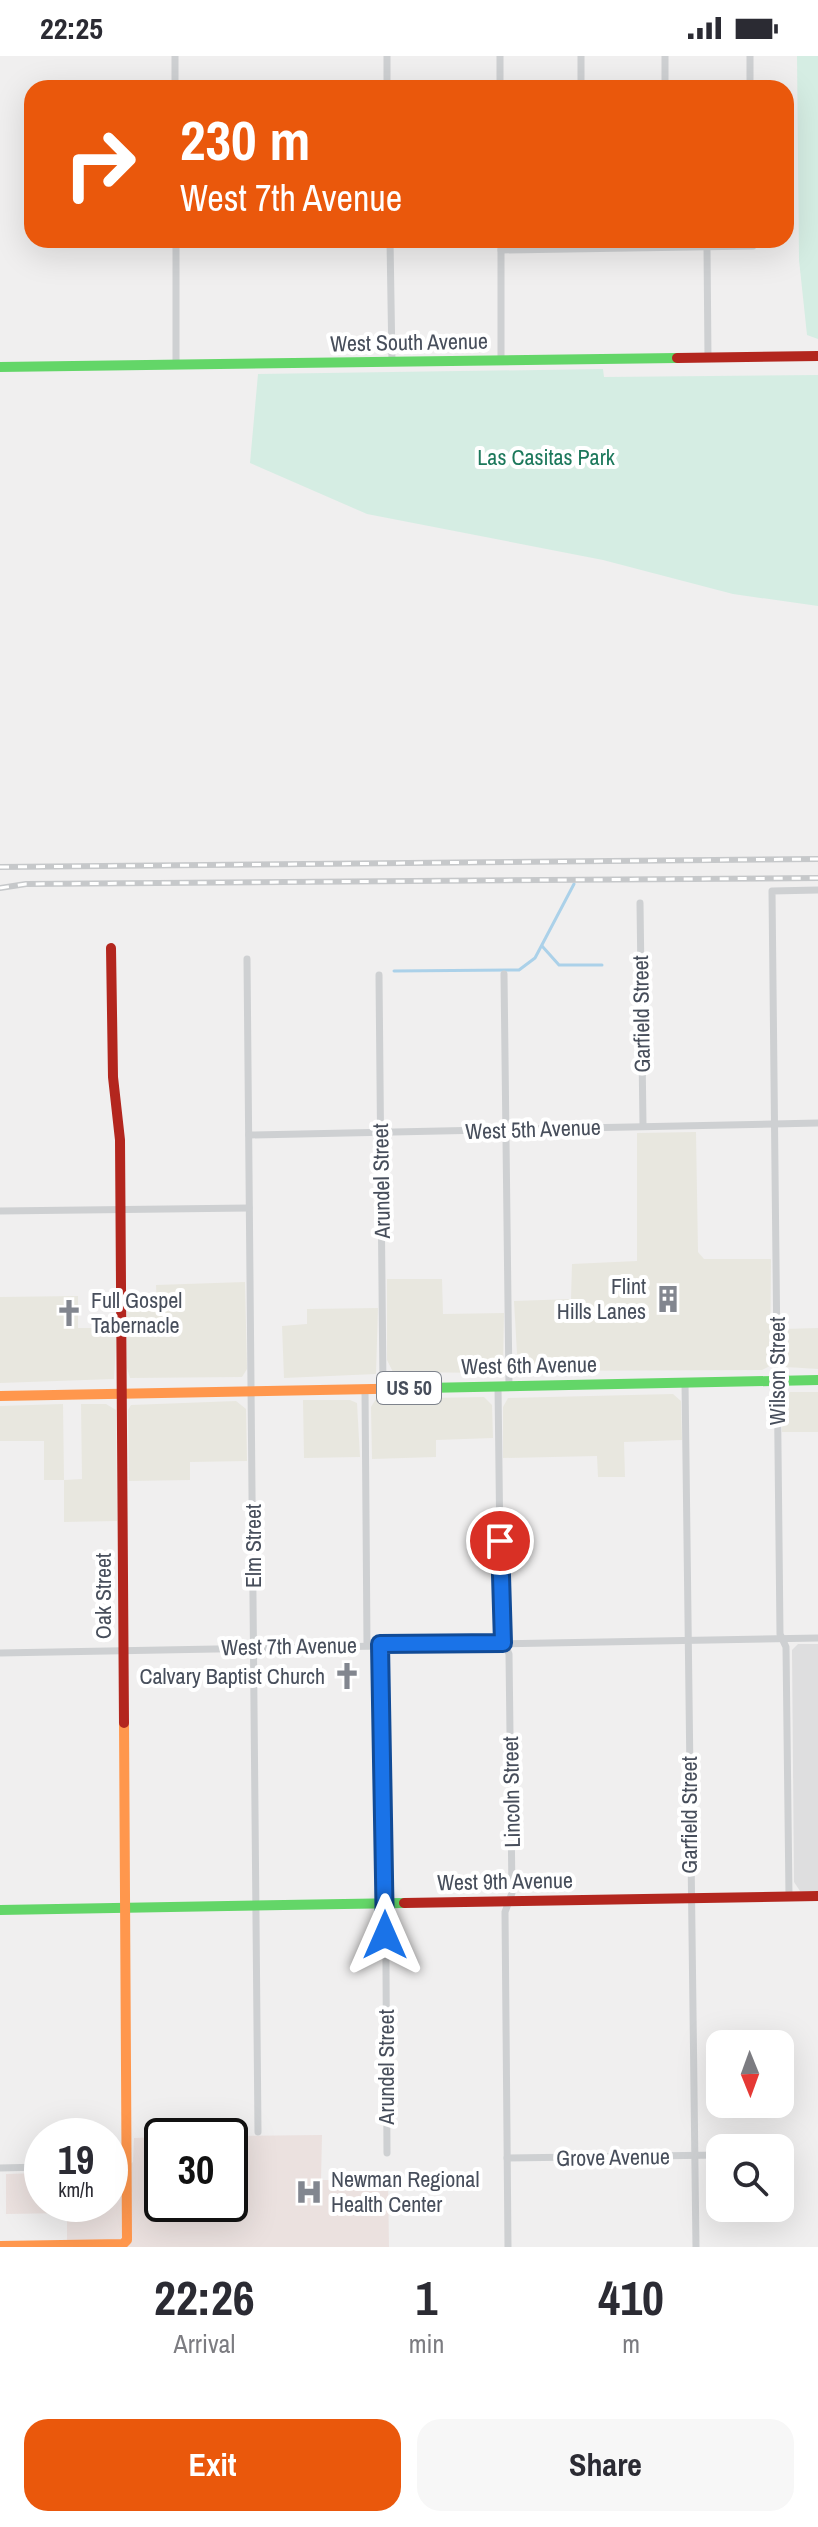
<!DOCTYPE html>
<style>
:root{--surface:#fff;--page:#f7f7f7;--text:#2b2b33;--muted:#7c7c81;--accent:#ea580c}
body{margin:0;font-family:"Archivo Narrow",sans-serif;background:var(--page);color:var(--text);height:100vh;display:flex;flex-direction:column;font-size:30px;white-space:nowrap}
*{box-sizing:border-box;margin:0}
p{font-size:26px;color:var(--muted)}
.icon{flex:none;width:44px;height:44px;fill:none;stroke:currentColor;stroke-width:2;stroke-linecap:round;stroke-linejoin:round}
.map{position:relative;height:2191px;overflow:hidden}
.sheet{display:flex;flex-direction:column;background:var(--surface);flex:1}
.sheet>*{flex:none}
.banner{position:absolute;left:24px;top:24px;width:770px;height:168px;border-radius:24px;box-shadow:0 8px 32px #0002;background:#ea580c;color:#fff;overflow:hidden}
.needle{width:52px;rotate:179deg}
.tools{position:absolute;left:706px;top:1974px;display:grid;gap:16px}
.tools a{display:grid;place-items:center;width:88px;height:88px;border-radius:16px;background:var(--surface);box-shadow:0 8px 32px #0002;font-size:40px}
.speed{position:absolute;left:24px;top:2062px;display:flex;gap:16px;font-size:40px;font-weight:700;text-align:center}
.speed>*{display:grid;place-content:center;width:104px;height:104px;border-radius:50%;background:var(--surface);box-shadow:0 8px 32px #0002;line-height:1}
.speed small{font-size:20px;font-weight:400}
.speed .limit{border:4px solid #111;border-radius:12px;background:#fff;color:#111}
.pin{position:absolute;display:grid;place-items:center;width:68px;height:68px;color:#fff;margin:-34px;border:4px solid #fff;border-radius:50%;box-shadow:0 2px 8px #0007}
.me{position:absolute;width:88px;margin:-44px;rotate:0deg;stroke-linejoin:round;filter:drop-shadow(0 0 6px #0008)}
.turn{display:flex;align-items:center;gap:28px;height:168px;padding:0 24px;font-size:36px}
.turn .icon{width:104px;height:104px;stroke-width:2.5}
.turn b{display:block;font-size:56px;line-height:68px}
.eta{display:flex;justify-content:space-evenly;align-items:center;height:136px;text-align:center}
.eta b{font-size:48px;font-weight:700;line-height:56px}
.primary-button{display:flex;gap:16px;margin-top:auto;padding:16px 24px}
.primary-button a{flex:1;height:92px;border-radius:24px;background:var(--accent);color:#fff;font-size:32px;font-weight:700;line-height:92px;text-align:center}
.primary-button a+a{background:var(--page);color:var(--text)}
.status{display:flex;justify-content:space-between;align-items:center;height:56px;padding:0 40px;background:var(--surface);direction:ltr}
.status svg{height:22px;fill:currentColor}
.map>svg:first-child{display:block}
.commercial{fill:#e8e7df}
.education{fill:#dededf}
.medical{fill:#ebe1df}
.green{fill:#d5ede3}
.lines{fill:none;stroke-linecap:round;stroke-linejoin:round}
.stream{stroke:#abd1e9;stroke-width:3}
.street{stroke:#ced0d2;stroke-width:7}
.fast{stroke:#63d668;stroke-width:10}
.slow{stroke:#ff974d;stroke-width:10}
.jam{stroke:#b3261e;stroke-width:10}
.rail-casing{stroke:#c6c8ca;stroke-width:6}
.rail{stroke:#fff;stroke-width:3;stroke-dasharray:9;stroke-linecap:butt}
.route-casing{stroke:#114b97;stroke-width:20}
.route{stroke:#1a73e8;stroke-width:14}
.labels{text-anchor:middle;stroke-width:8;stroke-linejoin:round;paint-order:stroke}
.shield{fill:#fff;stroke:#7e838c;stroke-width:2}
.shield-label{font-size:20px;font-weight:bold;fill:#474e5b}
.street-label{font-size:22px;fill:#474e5b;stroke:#fff}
.park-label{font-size:22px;fill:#1c785b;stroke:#fff}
.poi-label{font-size:22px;fill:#474e5b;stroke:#fff;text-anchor:end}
</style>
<div class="status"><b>22:25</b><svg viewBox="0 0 49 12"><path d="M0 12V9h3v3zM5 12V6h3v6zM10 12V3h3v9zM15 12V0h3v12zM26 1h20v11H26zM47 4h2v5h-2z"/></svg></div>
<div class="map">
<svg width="818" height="2191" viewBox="0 0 818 2191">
<rect width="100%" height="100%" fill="#f0efef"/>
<g class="commercial">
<polygon points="696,1076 698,1196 704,1203 771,1203 770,1310 762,1314 518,1315 514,1245 571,1243 572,1208 637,1205 637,1077"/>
<polygon points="387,1223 442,1223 443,1258 504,1257 503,1312 496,1317 393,1316 387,1304"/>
<polygon points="245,1226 247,1313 242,1321 130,1322 127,1312 127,1254 157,1253 156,1229"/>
<polygon points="78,1240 78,1272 117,1272 114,1323 0,1327 0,1241"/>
<polygon points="378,1252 376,1318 284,1322 282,1270 307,1268 307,1253"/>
<polygon points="818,1272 818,1313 786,1311 783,1273"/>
<polygon points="790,1336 818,1336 818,1376 782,1376 782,1345"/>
<polygon points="673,1338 681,1345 682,1384 624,1386 625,1421 598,1421 597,1400 503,1402 503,1351 508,1342"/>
<polygon points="484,1341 492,1349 493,1382 436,1384 436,1401 372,1403 371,1351 376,1343"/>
<polygon points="303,1344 350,1344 357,1347 360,1401 304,1402"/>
<polygon points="236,1345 246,1353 247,1405 190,1406 190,1424 129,1425 128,1354 131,1349"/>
<polygon points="63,1348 64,1424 82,1423 81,1348 106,1348 116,1354 117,1465 64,1466 64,1424 44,1424 44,1385 0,1385 0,1350"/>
</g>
<polygon class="education" points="798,1588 818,1588 818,1835 800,1835 794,1826 792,1594"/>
<polygon class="medical" points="322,2079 321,2124 388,2124 389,2191 67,2191 67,2157 6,2158 6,2118 42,2117 42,2148 110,2148 110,2116 118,2116 133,2106 134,2082 162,2081 162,2148 230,2148 230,2080"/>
<g class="green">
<polygon points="797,0 818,0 818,283 807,279 799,204"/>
<polygon points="603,313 604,321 818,319 818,550 733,538 603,504 367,458 250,407 258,318"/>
</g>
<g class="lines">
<g class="stream">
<polyline points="542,890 559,909 602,909"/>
<polyline points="394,915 519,914 535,902 574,828"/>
</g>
<g class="street">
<polyline points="175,0 175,32"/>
<polyline points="387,0 387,32"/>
<polyline points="500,0 500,32"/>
<polyline points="581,0 581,32"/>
<polyline points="665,0 665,32"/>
<polyline points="750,0 750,32"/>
<polyline points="390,184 392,306"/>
<polyline points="707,191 708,302"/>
<polyline points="501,194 753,190 753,184"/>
<polyline points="501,305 501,184"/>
<polyline points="176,309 176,184"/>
<polyline points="640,847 643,1069"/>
<polyline points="247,903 258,2076"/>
<polyline points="504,918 509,1330"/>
<polyline points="379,919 383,1332"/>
<polyline points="249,1079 818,1067"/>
<polyline points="0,1155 249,1152"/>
<polyline points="685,1326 696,2191"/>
<polyline points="498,1330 501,1579 509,1598 512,1837 505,1856 508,2191"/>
<polyline points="365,1333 367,1588"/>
<polyline points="380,1588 385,1725 387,2097"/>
<polyline points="0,1597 818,1582"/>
<polyline points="789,1840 786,1591 780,1578 772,835 818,834"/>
<polyline points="507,2102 720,2099"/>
<polyline points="110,2110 126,2110"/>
<polyline points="0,2112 42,2111"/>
</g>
<g class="fast">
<polyline points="0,311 677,302"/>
<polyline points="425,1332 818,1324"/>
<polyline points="0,1854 404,1847"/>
</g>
<g class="slow">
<polyline points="0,1340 425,1332"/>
<polyline points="0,2190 123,2188 127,2184 124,1667"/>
</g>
<g class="jam">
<polyline points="677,302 818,300"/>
<polyline points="111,892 113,1021 120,1084 124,1667"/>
<polyline points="404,1847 818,1840"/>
</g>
<g class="rail-casing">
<g id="rail">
<polyline points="0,811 818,803"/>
<polyline points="0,832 26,828 818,822"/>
</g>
</g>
<use href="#rail" class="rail"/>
</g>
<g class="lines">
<g class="route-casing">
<polyline id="route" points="385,1879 380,1588 503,1587 500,1485"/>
</g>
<use href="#route" class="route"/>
</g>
<defs>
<g id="building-bare" transform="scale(2.16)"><path d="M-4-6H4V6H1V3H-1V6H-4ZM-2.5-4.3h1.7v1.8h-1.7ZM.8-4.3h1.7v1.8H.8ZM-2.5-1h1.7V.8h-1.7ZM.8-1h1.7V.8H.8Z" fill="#82868f" stroke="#fff" stroke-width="2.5" paint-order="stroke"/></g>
<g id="church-bare" transform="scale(2.16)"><path d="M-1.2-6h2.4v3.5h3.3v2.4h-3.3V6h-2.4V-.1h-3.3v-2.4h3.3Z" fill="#82868f" stroke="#fff" stroke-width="2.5" paint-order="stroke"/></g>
<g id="hospital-bare" transform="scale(2.16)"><path d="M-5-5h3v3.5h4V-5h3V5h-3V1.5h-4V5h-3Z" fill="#82868f" stroke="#fff" stroke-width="2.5" paint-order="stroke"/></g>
</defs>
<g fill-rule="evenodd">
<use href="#building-bare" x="668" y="1243"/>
<use href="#church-bare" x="69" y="1257"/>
<use href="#church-bare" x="347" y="1620"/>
<use href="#hospital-bare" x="309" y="2136"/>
</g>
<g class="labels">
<rect class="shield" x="377" y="1316" width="64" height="32" rx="6"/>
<g class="shield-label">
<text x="409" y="1339">US 50</text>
</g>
<g class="street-label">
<text transform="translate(409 286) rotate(-1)" y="8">West South Avenue</text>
<text transform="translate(641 958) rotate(-91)" y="8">Garfield Street</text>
<text transform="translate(533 1073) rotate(-2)" y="8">West 5th Avenue</text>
<text transform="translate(381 1125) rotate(-91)" y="8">Arundel Street</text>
<text transform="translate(529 1309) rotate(-1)" y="8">West 6th Avenue</text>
<text transform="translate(777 1315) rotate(-90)" y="8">Wilson Street</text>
<text transform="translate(253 1490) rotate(-90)" y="8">Elm Street</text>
<text transform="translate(103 1540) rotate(-90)" y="8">Oak Street</text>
<text transform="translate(289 1590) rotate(-1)" y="8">West 7th Avenue</text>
<text transform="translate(511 1736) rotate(-91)" y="8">Lincoln Street</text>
<text transform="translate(689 1759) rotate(-90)" y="8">Garfield Street</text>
<text transform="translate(505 1825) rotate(-1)" y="8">West 9th Avenue</text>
<text transform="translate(386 2011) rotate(-90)" y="8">Arundel Street</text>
<text transform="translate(613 2101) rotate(-1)" y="8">Grove Avenue</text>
</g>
<g class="park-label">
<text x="546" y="409">Las Casitas Park</text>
</g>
<g class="poi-label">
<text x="646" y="1238">Flint<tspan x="646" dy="25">Hills Lanes</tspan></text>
<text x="91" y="1252" text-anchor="start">Full Gospel<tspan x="91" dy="25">Tabernacle</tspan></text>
<text x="325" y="1628">Calvary Baptist Church</text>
<text x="331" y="2131" text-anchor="start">Newman Regional<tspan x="331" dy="25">Health Center</tspan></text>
</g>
</g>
</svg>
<div class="tools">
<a><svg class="needle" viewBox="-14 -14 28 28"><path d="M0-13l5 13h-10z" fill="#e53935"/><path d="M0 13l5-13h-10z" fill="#7c7c81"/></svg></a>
<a><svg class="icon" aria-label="search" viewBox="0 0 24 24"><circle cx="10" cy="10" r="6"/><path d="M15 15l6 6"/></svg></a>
</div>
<div class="speed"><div>19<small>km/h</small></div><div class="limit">30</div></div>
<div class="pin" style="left:500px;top:1485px;background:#d93025"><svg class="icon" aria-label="arrive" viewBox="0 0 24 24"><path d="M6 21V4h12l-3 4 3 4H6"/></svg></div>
<svg class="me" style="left:385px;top:1879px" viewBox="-20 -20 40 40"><path d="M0-17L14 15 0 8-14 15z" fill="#1a73e8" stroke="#fff" stroke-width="4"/></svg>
<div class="banner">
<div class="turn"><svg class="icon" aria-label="right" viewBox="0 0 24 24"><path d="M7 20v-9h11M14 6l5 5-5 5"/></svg><div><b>230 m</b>West 7th Avenue</div></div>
</div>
</div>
<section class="sheet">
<div class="eta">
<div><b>22:26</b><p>Arrival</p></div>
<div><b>1</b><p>min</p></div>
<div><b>410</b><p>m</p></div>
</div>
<div class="primary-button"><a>Exit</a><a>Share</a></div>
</section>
